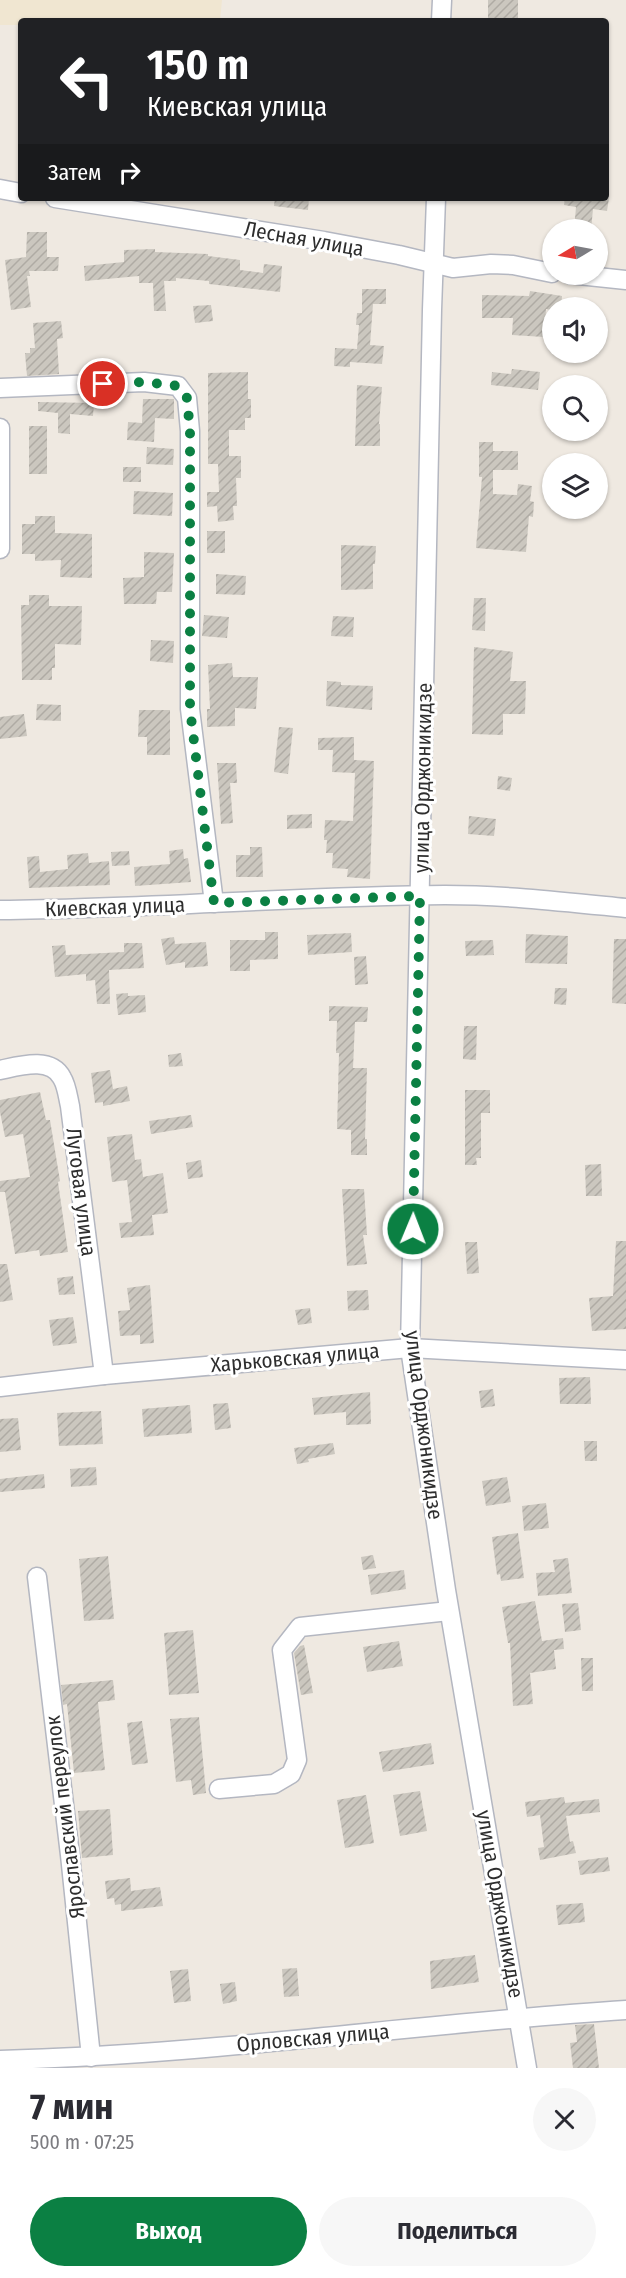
<!DOCTYPE html>
<html lang="ru">
<meta charset="utf-8">
<style>
:root{--surface:#fff;--page:#f7f7f7;--text:#2b2b33;--muted:#7c7c81;--accent:#0b8043}
body{margin:0;font-family:"Fira Sans Condensed",sans-serif;background:var(--page);color:var(--text);height:100vh;display:flex;flex-direction:column;font-size:22px;white-space:nowrap}
*{box-sizing:border-box;margin:0}
p{font-size:20px;color:var(--muted)}
.icon{flex:none;width:33px;height:33px;fill:none;stroke:currentColor;stroke-width:2;stroke-linecap:round;stroke-linejoin:round}
.map{position:relative;height:2068px;overflow:hidden}
.panel{display:flex;flex-direction:column;background:var(--surface);flex:1}
.panel>*{flex:none}
.hud{position:absolute;left:18px;top:18px;width:591px;height:183px;border-radius:6px;box-shadow:0 2px 4px #0004;background:#202124;color:#fff;overflow:hidden}
.needle{width:39px;rotate:260deg}
.tools{position:absolute;left:542px;top:219px;display:grid;gap:12px}
.tools a{display:grid;place-items:center;width:66px;height:66px;border-radius:50%;background:var(--surface);box-shadow:0 2px 4px #0004;font-size:30px}
.pin{position:absolute;display:grid;place-items:center;width:51px;height:51px;color:#fff;margin:-26px;border:3px solid #fff;border-radius:50%;box-shadow:0 2px 6px #0007}
.me{position:absolute;width:66px;margin:-33px;rotate:1deg;stroke-linejoin:round;filter:drop-shadow(0 0 4px #0008)}
.turn{display:flex;align-items:center;gap:21px;height:126px;padding:0 30px;font-size:27px}
.turn .icon{width:78px;height:78px;stroke-width:2.5}
.turn b{display:block;font-size:42px;line-height:51px}
.then{display:flex;align-items:center;height:57px;padding:0 30px;background:#0003;gap:12px;font-size:22px}
.round{display:grid;place-items:center;flex:none;width:63px;height:63px;border-radius:32px;background:var(--page)}
.headline{display:flex;align-items:center;justify-content:space-between;height:102px;padding:0 30px}
h1{font-size:36px;font-weight:700;line-height:45px}
.cta{display:flex;gap:12px;margin-top:auto;padding:12px 30px}
.cta a{flex:1;height:69px;border-radius:36px;background:var(--accent);color:#fff;font-size:24px;font-weight:700;line-height:69px;text-align:center}
.cta a+a{background:var(--page);color:var(--text)}
.map>svg:first-child{display:block}
.education{fill:#f0e6d1}
.building{fill:url(#building-hatch)}
.lines{fill:none;stroke-linecap:round;stroke-linejoin:round}
.minor-casing{stroke:#b4b7c1;stroke-width:21}
.minor{stroke:#fff;stroke-width:18}
.route{stroke:#0b8043;stroke-width:10;stroke-dasharray:0 18}
.labels{text-anchor:middle;stroke-width:6;stroke-linejoin:round;paint-order:stroke}
.street-label{font-size:21px;fill:#2e2e2e;stroke:#fff}
</style>
<div class="map">
<svg width="626" height="2068" viewBox="0 0 626 2068">
<defs>
<pattern id="building-hatch" width="6" height="6" patternUnits="userSpaceOnUse" patternTransform="scale(1.5)"><rect width="6" height="6" fill="#cbc7bf"/><path d="M-1 1l2-2M0 6l6-6M5 7l2-2" fill="none" stroke="#afaba4"/></pattern>
</defs>
<rect width="100%" height="100%" fill="#efe9e1"/>
<polygon class="education" points="0,0 222,0 220,21 24,20 21,21 21,25 0,25"/>
<g class="building">
<rect x="488" y="0" width="30" height="21"/>
<polygon points="275,198 309,198 308,210 274,206"/>
<polygon points="565,198 609,198 607,211 593,209 591,230 574,230 576,207 564,205"/>
<polygon points="27,232 47,232 47,257 59,257 58,271 29,271 30,276 27,276 31,307 11,310 5,260 26,257"/>
<polygon points="155,249 155,252 208,254 208,256 240,260 240,270 263,273 264,264 282,266 280,292 209,284 209,281 176,278 176,281 164,281 166,311 154,311 153,283 139,283 139,276 85,281 84,266 124,262 124,250"/>
<polygon points="362,289 386,289 386,304 373,304 370,345 384,346 382,364 350,362 350,367 334,366 335,348 357,349 359,325 356,325 357,313 362,313"/>
<polygon points="530,291 562,296 561,308 552,308 552,310 546,309 544,337 512,335 513,318 482,318 482,295 529,296"/>
<polygon points="211,305 213,321 195,323 193,306"/>
<polygon points="61,321 63,338 57,339 59,374 27,376 25,353 30,353 30,348 35,348 33,323"/>
<polygon points="512,369 540,372 538,390 491,385 492,372 511,374"/>
<polygon points="248,372 248,399 251,399 251,418 245,418 245,430 229,430 229,456 241,456 241,478 236,478 237,506 233,506 234,520 218,522 217,506 207,507 207,492 219,492 218,464 208,464 208,373"/>
<polygon points="357,385 382,387 379,424 380,424 380,446 355,446"/>
<polygon points="143,399 174,399 174,419 155,418 154,442 127,440 128,422 142,423"/>
<polygon points="38,402 94,403 93,416 70,414 70,434 58,433 58,413 38,411"/>
<rect x="29" y="426" width="18" height="48"/>
<polygon points="479,442 493,442 493,451 518,451 518,470 493,470 493,494 517,495 518,484 532,486 530,501 534,502 533,517 529,516 526,552 476,548 482,477 479,477"/>
<polygon points="147,447 174,449 173,465 146,464"/>
<rect x="123" y="467" width="18" height="15"/>
<polygon points="134,491 173,493 172,516 133,514"/>
<polygon points="35,516 55,516 55,533 92,534 92,578 60,577 61,560 35,561 35,554 22,554 22,524 35,524"/>
<rect x="207" y="531" width="18" height="22"/>
<polygon points="341,545 376,546 375,564 373,564 373,589 341,590"/>
<polygon points="144,552 174,553 172,592 157,592 156,604 124,604 123,578 144,577"/>
<polygon points="216,574 246,576 245,595 216,594"/>
<polygon points="29,595 49,595 49,606 82,606 81,645 55,644 55,668 52,668 52,680 22,680 21,605 29,605"/>
<polygon points="474,598 486,598 485,631 472,630"/>
<polygon points="204,615 229,617 227,638 202,636"/>
<polygon points="333,616 354,617 353,637 331,636"/>
<polygon points="151,640 174,641 173,663 150,661"/>
<polygon points="474,647 513,652 510,681 526,681 525,714 503,714 503,735 472,734"/>
<polygon points="232,663 233,677 258,677 256,709 235,708 235,726 207,727 207,709 210,709 208,665"/>
<polygon points="327,681 341,682 341,685 373,686 372,710 326,706"/>
<polygon points="37,704 61,705 61,721 36,720"/>
<polygon points="139,710 170,710 170,755 147,755 147,737 138,737"/>
<polygon points="24,714 27,736 0,739 0,717"/>
<polygon points="279,727 293,728 288,774 274,772"/>
<polygon points="354,737 354,760 374,761 370,879 347,877 348,869 332,868 333,853 326,853 327,840 324,840 325,820 353,821 355,773 332,772 333,750 318,750 318,738"/>
<polygon points="217,763 236,763 237,783 230,783 233,823 221,824"/>
<polygon points="498,776 512,778 510,791 497,789"/>
<polygon points="312,814 312,828 287,829 287,815"/>
<polygon points="469,816 496,819 494,836 468,834"/>
<polygon points="250,847 262,847 263,877 236,877 236,855 250,855"/>
<polygon points="183,849 184,859 188,858 191,882 135,886 134,867 170,864 169,851"/>
<polygon points="129,851 130,865 112,866 111,852"/>
<polygon points="88,853 89,863 109,861 110,885 29,888 27,857 39,856 40,872 68,869 67,855"/>
<polygon points="265,932 278,932 278,959 250,960 250,971 230,971 230,940 265,940"/>
<polygon points="351,933 352,952 308,955 307,935"/>
<polygon points="526,934 568,936 567,964 525,963"/>
<polygon points="174,937 175,944 206,942 208,966 185,968 185,962 166,965 161,939"/>
<polygon points="614,939 626,939 626,1004 612,1003"/>
<polygon points="493,940 494,955 466,956 465,941"/>
<polygon points="124,943 142,943 144,968 109,970 110,1004 97,1004 95,980 86,981 86,974 55,977 52,946 65,945 66,955 124,952"/>
<polygon points="366,956 368,984 355,985 354,957"/>
<polygon points="555,988 567,988 566,1005 554,1004"/>
<polygon points="128,993 128,996 145,995 146,1012 118,1015 116,994"/>
<polygon points="329,1006 368,1007 367,1022 355,1022 353,1068 367,1068 365,1139 367,1139 367,1155 351,1155 351,1130 337,1129 339,1053 336,1053 337,1021 329,1021"/>
<polygon points="464,1026 477,1026 476,1060 463,1059"/>
<polygon points="181,1053 183,1066 169,1067 168,1055"/>
<polygon points="110,1070 113,1089 127,1086 130,1101 103,1106 103,1102 95,1103 91,1073"/>
<polygon points="465,1090 490,1090 490,1113 481,1113 481,1158 476,1158 477,1165 465,1165"/>
<polygon points="40,1092 46,1120 50,1120 60,1181 58,1182 68,1252 40,1256 39,1250 15,1254 5,1192 0,1192 0,1181 30,1177 23,1134 5,1137 0,1112 0,1100"/>
<polygon points="191,1115 193,1127 151,1134 149,1121"/>
<polygon points="132,1134 135,1160 141,1159 143,1177 163,1173 168,1213 152,1215 154,1235 121,1238 119,1223 132,1222 127,1180 112,1182 107,1137"/>
<polygon points="201,1160 203,1177 188,1179 186,1163"/>
<polygon points="601,1164 602,1196 586,1196 585,1165"/>
<polygon points="342,1189 364,1189 367,1235 363,1235 367,1264 347,1266"/>
<polygon points="616,1241 626,1241 626,1329 592,1331 589,1298 613,1296"/>
<polygon points="465,1242 477,1242 479,1273 467,1274"/>
<polygon points="0,1264 7,1264 13,1300 0,1302"/>
<polygon points="73,1276 75,1294 59,1295 57,1278"/>
<polygon points="150,1285 154,1343 140,1344 140,1335 120,1336 118,1311 130,1310 127,1288"/>
<polygon points="368,1290 369,1310 348,1311 347,1291"/>
<polygon points="310,1308 312,1323 298,1325 295,1310"/>
<polygon points="73,1317 77,1343 53,1346 49,1320"/>
<polygon points="590,1377 591,1404 560,1404 559,1378"/>
<polygon points="493,1389 495,1406 481,1408 479,1391"/>
<polygon points="370,1392 371,1424 346,1425 346,1412 314,1415 312,1398"/>
<polygon points="228,1403 231,1428 215,1430 213,1404"/>
<polygon points="190,1405 192,1433 144,1437 142,1409"/>
<polygon points="101,1411 103,1444 59,1446 57,1413"/>
<polygon points="18,1418 21,1450 0,1452 0,1419"/>
<polygon points="584,1441 597,1441 597,1461 585,1461"/>
<polygon points="333,1443 335,1454 308,1459 309,1462 297,1464 294,1448"/>
<polygon points="96,1467 97,1485 71,1487 70,1469"/>
<polygon points="44,1474 45,1488 0,1492 0,1479"/>
<polygon points="507,1477 511,1502 486,1506 482,1481"/>
<polygon points="546,1503 549,1528 524,1531 522,1506"/>
<polygon points="518,1533 524,1578 501,1581 500,1574 497,1575 492,1537"/>
<polygon points="373,1555 376,1568 363,1570 361,1557"/>
<polygon points="108,1556 114,1619 84,1621 79,1559"/>
<polygon points="568,1558 572,1593 538,1596 536,1573 555,1572 553,1560"/>
<polygon points="404,1570 406,1589 371,1595 368,1575"/>
<polygon points="535,1601 542,1641 563,1638 564,1649 554,1650 556,1669 530,1673 533,1704 513,1706 510,1643 508,1643 502,1607"/>
<polygon points="578,1603 581,1630 565,1632 562,1604"/>
<polygon points="193,1630 199,1693 169,1695 164,1633"/>
<polygon points="399,1641 403,1666 367,1672 363,1647"/>
<polygon points="304,1645 313,1693 301,1695 294,1653 300,1646"/>
<polygon points="581,1658 593,1658 593,1691 582,1691"/>
<polygon points="113,1680 115,1700 98,1702 105,1770 74,1773 67,1704 63,1705 61,1685"/>
<polygon points="199,1717 206,1793 193,1795 191,1780 176,1782 170,1719"/>
<polygon points="142,1721 148,1763 132,1765 127,1723"/>
<polygon points="431,1743 434,1764 383,1772 379,1752"/>
<polygon points="420,1791 427,1831 400,1836 393,1795"/>
<polygon points="366,1795 374,1843 345,1848 337,1800"/>
<polygon points="564,1797 565,1803 599,1799 600,1812 566,1816 570,1842 573,1841 576,1853 540,1860 538,1848 544,1847 540,1815 527,1817 525,1802"/>
<polygon points="110,1809 113,1855 82,1858 78,1811"/>
<polygon points="608,1857 610,1871 580,1875 578,1861"/>
<polygon points="130,1878 131,1891 160,1887 163,1906 121,1911 121,1904 115,1905 114,1898 107,1899 105,1881"/>
<polygon points="583,1903 585,1922 558,1925 556,1905"/>
<polygon points="475,1955 479,1982 431,1989 430,1961"/>
<polygon points="297,1968 299,1996 284,1997 282,1969"/>
<polygon points="188,1969 191,2001 174,2003 170,1971"/>
<polygon points="235,1982 237,2001 223,2004 220,1984"/>
<polygon points="594,2024 599,2068 573,2068 570,2043 577,2042 575,2025"/>
</g>
<g class="lines">
<g class="minor-casing">
<g id="minor">
<polyline points="441,21 442,0"/>
<polyline points="0,189 21,193"/>
<polyline points="55,198 324,241 399,255 453,268 491,264 513,265 552,273"/>
<polyline points="436,198 432,310 410,1348 446,1590 527,2068"/>
<polyline points="569,274 626,280"/>
<polyline points="0,388 144,382 178,386 187,398 190,431 190,709 214,903"/>
<polyline points="0,428 0,549"/>
<path d="M0,910c148,-1 296,-14 445,-15 60,0 121,7 181,13"/>
<path d="M0,1070c19,-4 51,-14 62,8 5,8 6,20 8,28l34,269"/>
<polyline points="0,1387 104,1375 410,1348 626,1360"/>
<polyline points="37,1577 70,1855 91,2057"/>
<polyline points="219,1789 274,1784 291,1774 297,1760 282,1650 300,1627 449,1611"/>
<path d="M0,2060c210,-5 417,-37 626,-50"/>
</g>
</g>
<use href="#minor" class="minor"/>
</g>
<g class="lines">
<polyline class="route" points="103,384 144,382 178,386 187,398 190,431 190,709 214,903 420,896 413,1229"/>
</g>
<g class="labels">
<g class="street-label">
<text transform="translate(304 239) rotate(10)" y="7">Лесная улица</text>
<text transform="translate(423 778) rotate(-89)" y="7">улица Орджоникидзе</text>
<text transform="translate(115 907) rotate(-2)" y="7">Киевская улица</text>
<text transform="translate(81 1192) rotate(83)" y="7">Луговая улица</text>
<text transform="translate(295 1358) rotate(-5)" y="7">Харьковская улица</text>
<text transform="translate(424 1425) rotate(83)" y="7">улица Орджоникидзе</text>
<text transform="translate(65 1817) rotate(-97)" y="7">Ярославский переулок</text>
<text transform="translate(500 1904) rotate(80)" y="7">улица Орджоникидзе</text>
<text transform="translate(313 2038) rotate(-5)" y="7">Орловская улица</text>
</g>
</g>
</svg>
<div class="tools">
<a><svg class="needle" viewBox="-14 -14 28 28"><path d="M0-13l5 13h-10z" fill="#e53935"/><path d="M0 13l5-13h-10z" fill="#7c7c81"/></svg></a>
<a><svg class="icon" aria-label="sound" viewBox="0 0 24 24"><path d="M4 9h4l5-4v14l-5-4H4zM17 9q2 3 0 6"/></svg></a>
<a><svg class="icon" aria-label="search" viewBox="0 0 24 24"><circle cx="10" cy="10" r="6"/><path d="M15 15l6 6"/></svg></a>
<a><svg class="icon" aria-label="layers" viewBox="0 0 24 24"><path d="M12 4l9 5-9 5-9-5zM3 14l9 5 9-5"/></svg></a>
</div>
<div class="pin" style="left:103px;top:384px;background:#d93025"><svg class="icon" aria-label="arrive" viewBox="0 0 24 24"><path d="M6 21V4h12l-3 4 3 4H6"/></svg></div>
<svg class="me" style="left:413px;top:1229px" viewBox="-20 -20 40 40"><circle r="17" fill="#0b8043" stroke="#fff" stroke-width="3"/><path d="M0-11L8 9 0 5-8 9z" fill="#fff"/></svg>
<div class="hud">
<div class="turn"><svg class="icon" aria-label="left" viewBox="0 0 24 24"><path d="M17 20v-9H6M10 6l-5 5 5 5"/></svg><div><b>150 m</b>Киевская улица</div></div>
<div class="then">Затем<svg class="icon" aria-label="right" viewBox="0 0 24 24"><path d="M7 20v-9h11M14 6l5 5-5 5"/></svg></div>
</div>
</div>
<section class="panel">
<div class="headline"><div><h1>7 мин</h1><p>500 m · 07:25</p></div><a class="round"><svg class="icon" aria-label="close" viewBox="0 0 24 24"><path d="M6 6l12 12M18 6L6 18"/></svg></a></div>
<div class="cta"><a>Выход</a><a>Поделиться</a></div>
</section>
